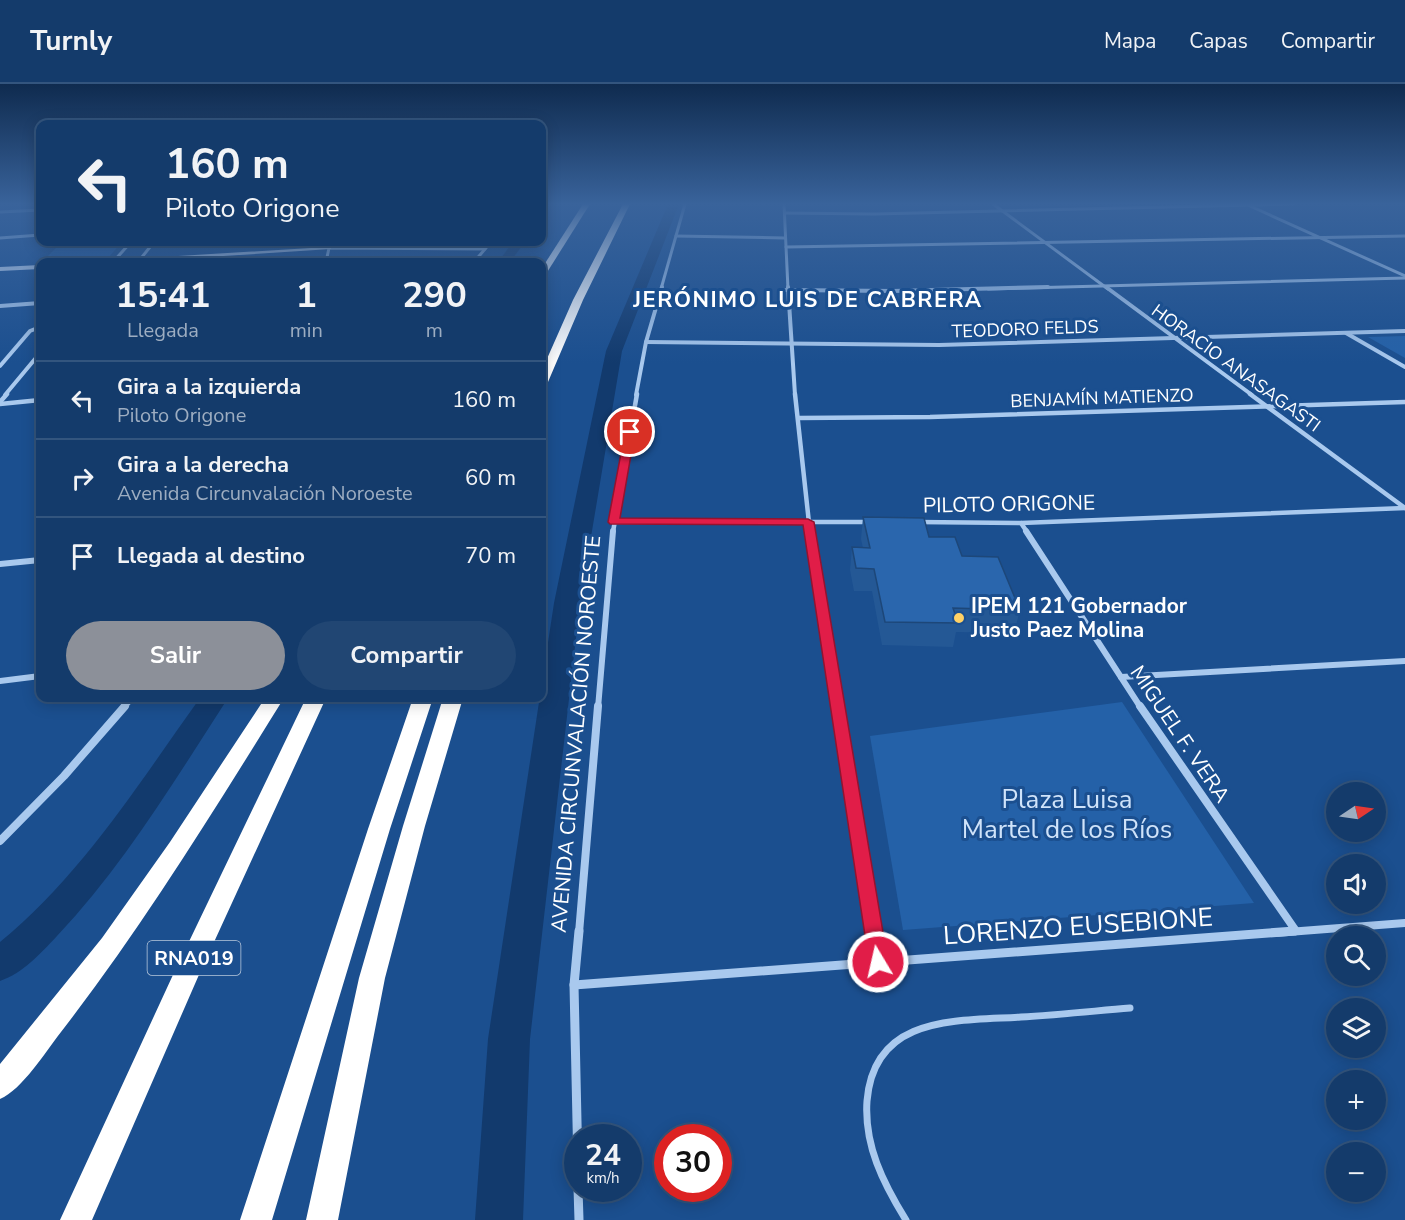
<!DOCTYPE html>
<html lang="es">
<meta charset="utf-8">
<style>
:root{--surface:#143b6b;--page:#214673;--text:#f1f3f6;--muted:#9dadc1;--line:#33557e;--accent:#8c9099}
body{margin:0;font-family:"Nunito Sans",sans-serif;background:var(--page);color:var(--text);height:100vh;display:flex;flex-direction:column;font-size:22px;white-space:nowrap}
*{box-sizing:border-box;margin:0}
p{font-size:20px;color:var(--muted)}
.icon{flex:none;width:33px;height:33px;fill:none;stroke:currentColor;stroke-width:2;stroke-linecap:round;stroke-linejoin:round}
.map{position:relative;flex:1;overflow:hidden}
.sheet{position:absolute;left:36px;top:174px;width:510px;height:444px;display:flex;flex-direction:column;background:var(--surface);border-radius:12px;box-shadow:0 3px 15px #0003,0 0 0 2px var(--line)}
.sheet>*{flex:none}
.hud{position:absolute;left:36px;top:36px;width:510px;height:126px;border-radius:12px;box-shadow:0 3px 15px #0003,0 0 0 2px var(--line);background:#143b6b;color:var(--text);overflow:hidden}
.needle{width:39px;rotate:77deg}
.controls{position:absolute;left:1326px;top:698px;display:grid;gap:12px}
.controls a{display:grid;place-items:center;width:60px;height:60px;border-radius:50%;background:var(--surface);box-shadow:0 3px 15px #0003,0 0 0 2px var(--line);font-size:30px}
.speed{position:absolute;left:564px;top:1040px;display:flex;gap:12px;font-size:30px;font-weight:700;text-align:center}
.speed>*{display:grid;place-content:center;width:78px;height:78px;border-radius:50%;background:var(--surface);box-shadow:0 3px 15px #0003,0 0 0 2px var(--line);line-height:1}
.speed small{font-size:15px;font-weight:400}
.speed .limit{border:9px solid #d22;background:#fff;color:#111}
.pin{position:absolute;display:grid;place-items:center;width:51px;height:51px;color:#fff;margin:-26px;border:3px solid #fff;border-radius:50%;box-shadow:0 2px 6px #0007}
.me{position:absolute;width:66px;margin:-33px;rotate:351deg;stroke-linejoin:round;filter:drop-shadow(0 0 4px #0008)}
.turn{display:flex;align-items:center;gap:21px;height:126px;padding:0 30px;font-size:27px}
.turn .icon{width:78px;height:78px;stroke-width:2.5}
.turn b{display:block;font-size:42px;line-height:51px}
.eta{display:flex;justify-content:space-evenly;align-items:center;height:102px;text-align:center}
.eta b{font-size:36px;font-weight:700;line-height:42px}
.cta{display:flex;gap:12px;margin-top:auto;padding:12px 30px}
.cta a{flex:1;height:69px;border-radius:36px;background:var(--accent);color:#fff;font-size:24px;font-weight:700;line-height:69px;text-align:center}
.cta a+a{background:var(--page);color:var(--text)}
ul{padding:0;list-style:none}
li{display:flex;align-items:center;gap:18px;height:78px;padding:0 30px;border-top:2px solid var(--line)}
li div{flex:1}
li b{display:block;font-size:22px}
li em{font-style:normal}
header{display:flex;align-items:center;gap:36px;box-sizing:border-box;height:84px;padding:0 30px;background:var(--surface);border-bottom:2px solid var(--line)}
header strong{font-size:28px}
nav{display:flex;gap:33px;margin-inline-start:auto;font-size:21px}
.map>svg:first-child{display:block}
.green{fill:#2461a8}
.lines{fill:none;stroke-linecap:round;stroke-linejoin:round}
.canal{fill:#123a6d;fill-rule:evenodd}
.lane{stroke:#a9c9ee;stroke-width:7}
.street-far5{stroke:#a9c9ee;stroke-width:3}
.street-far4{stroke:#a9c9ee;stroke-width:4}
.street-far3{stroke:#a9c9ee;stroke-width:4.5}
.street-far2{stroke:#a9c9ee;stroke-width:6}
.street-far1{stroke:#a9c9ee;stroke-width:8}
.street{stroke:#a9c9ee;stroke-width:9}
.secondary{fill:#d6e6fa;fill-rule:evenodd}
.highway{fill:#fff;fill-rule:evenodd}
.wall{fill:#245895}
.building{fill:#2a66ad;stroke:#1d4779;stroke-width:1.5}
.route{fill:#e11d48;stroke:#92132f;stroke-width:1.5}
.poi-dot{fill:#ffd166;stroke:#1b4f8f;stroke-width:2}
.labels{text-anchor:middle;stroke-width:6;stroke-linejoin:round;paint-order:stroke}
.far-street-label{font-size:18px;fill:#fff;stroke:#1b4f8f}
.shield{fill:#1b4f8f;stroke:#bbcadd;stroke-width:1.5}
.shield-label{font-size:20px;font-weight:bold;fill:#fff}
.street-label{font-size:21px;fill:#fff;stroke:#1b4f8f}
.poi-label{font-size:21px;font-weight:bold;fill:#fff;stroke:#1b4f8f;text-anchor:start}
.far-district-label{font-size:22px;font-weight:bold;letter-spacing:1.5px;fill:#fff;stroke:#1b4f8f}
.near-park-label{font-size:26px;fill:#cfe3fa;stroke:#1b4f8f}
.near-street-label{font-size:26px;fill:#fff;stroke:#1b4f8f}
</style>
<header>
<strong>Turnly</strong>
<nav><a>Mapa</a><a>Capas</a><a>Compartir</a></nav>
</header>
<div class="map">
<svg width="1405" height="1136" viewBox="0 0 1405 1136">
<rect width="100%" height="100%" fill="#1b4f8f"/>
<g class="green">
<polygon points="62,158 122,158 108,174 43,177"/>
<polygon points="1405,252 1405,274 1368,253"/>
<polygon points="1122,618 1254,819 903,846 870,652"/>
</g>
<g class="lines">
<g class="canal">
<polygon points="542,120 549,122 546,127 542,128"/>
<polygon points="668,120 679,120 622,267 580,519 530,955 523,1136 475,1136 488,955 554,519 606,267"/>
<polygon points="513,158 525,158 510,178 498,178"/>
<path d="M200,614h28c-53,82 -104,167 -171,238 -17,18 -34,37 -57,45v-39c82,-67 139,-159 200,-244z"/>
</g>
<path class="lane" d="M906,1136c-23,-37 -42,-75 -39,-119 7,-86 89,-80 154,-84 36,-2 73,-6 109,-9"/>
<g class="street-far5">
<polyline points="784,120 788,205"/>
<polyline points="993,120 1108,205"/>
<polyline points="1250,122 1405,192"/>
<polyline points="0,128 40,126"/>
<polyline points="785,129 874,130 1293,120"/>
<polyline points="676,152 785,154"/>
<polyline points="0,154 40,151"/>
<polyline points="786,163 1405,152"/>
<polyline points="113,178 131,158"/>
<polyline points="138,178 154,158"/>
<polyline points="326,178 329,164 485,165"/>
<polyline points="474,178 491,158"/>
<polyline points="661,205 685,120"/>
<polyline points="988,205 1405,194"/>
</g>
<g class="street-far4">
<polyline points="788,203 795,311"/>
<polyline points="1106,203 1252,311"/>
<polyline points="786,206 893,207 1048,203"/>
<polyline points="0,222 40,219"/>
<polyline points="1346,249 1405,283"/>
<polyline points="646,258 939,261 1405,247"/>
<polyline points="0,282 30,247 40,243"/>
<polyline points="5,311 40,269"/>
<polyline points="636,311 646,258 662,203"/>
</g>
<g class="street-far3">
<polyline points="795,310 810,448"/>
<polyline points="1250,310 1405,424"/>
<polyline points="0,318 7,310"/>
<polyline points="0,320 40,316"/>
<polyline points="799,334 930,333 1405,318"/>
<polyline points="614,438 871,438"/>
<polyline points="917,438 1021,439 1405,424"/>
<polyline points="1021,439 1027,448"/>
<polyline points="613,448 637,310"/>
</g>
<g class="street-far2">
<polyline points="809,447 838,624"/>
<polyline points="1026,447 1141,624"/>
<polyline points="0,480 40,476"/>
<polyline points="1121,593 1405,577"/>
<polyline points="0,597 40,592"/>
<polyline points="123,624 132,614"/>
<polyline points="598,624 613,447"/>
</g>
<g class="street-far1">
<polyline points="837,622 873,849"/>
<polyline points="1140,622 1296,847"/>
<polyline points="0,757 64,692 125,622"/>
<polyline points="579,849 598,622"/>
<polyline points="1275,849 1405,839"/>
</g>
<g class="street">
<polyline points="873,847 878,878"/>
<polyline points="574,901 1295,847"/>
<polyline points="578,1083 574,901 579,847"/>
<polyline points="578,1104 579,1136"/>
</g>
<g class="secondary">
<polygon points="328,158 333,158 331,165 131,178 109,178 112,176 327,163"/>
<polygon points="40,181 40,185 0,187 0,183"/>
</g>
<g class="highway">
<polygon points="583,120 590,120 546,190 542,193 542,184"/>
<polygon points="623,120 630,120 583,216 548,298 542,301 542,286 573,216"/>
<path d="M265,614h19c-71,114 -141,228 -223,334 -15,19 -39,58 -61,67v-35l102,-126 68,-96z"/>
<polygon points="306,614 326,614 198,893 92,1136 60,1136 172,893"/>
<polygon points="413,614 433,614 390,745 272,1136 240,1136 368,745"/>
<polygon points="443,614 463,614 425,742 385,894 338,1136 306,1136 359,894 403,742"/>
</g>
</g>
<polygon class="wall" points="863,433 929,453 962,472 1020,526 1014,549 956,548 953,563 882,561 872,507 854,507 850,486 852,463 863,464 861,455"/>
<polygon class="building" points="863,433 924,434 929,453 955,453 962,472 998,473 1020,526 953,524 958,539 885,538 874,485 856,484 852,463 870,464"/>
<linearGradient id="sky" x2="0" y2="1"><stop stop-color="#0f2b4f"/><stop offset="0.43" stop-color="#39639b"/><stop offset="1" stop-color="#39639b" stop-opacity="0"/></linearGradient>
<rect width="1405" height="279" fill="url(#sky)"/>
<polygon class="route" points="630,345 635,348 620,434 808,435 814,438 888,878 885,884 878,886 871,884 869,878 803,441 610,440 608,438 625,348"/>
<circle class="poi-dot" cx="959" cy="534" r="6"/>
<g class="labels">
<g class="far-street-label">
<text transform="translate(1025 245) rotate(-2)" y="6">TEODORO FELDS</text>
<text transform="translate(1236 284) rotate(36)" y="6">HORACIO ANASAGASTI</text>
<text transform="translate(1102 314) rotate(-2)" y="6">BENJAMÍN MATIENZO</text>
</g>
<rect class="shield" x="147.5" y="857" width="93" height="34" rx="4.5"/>
<g class="shield-label">
<text x="194" y="881">RNA019</text>
</g>
<g class="street-label">
<text transform="translate(1009 420) rotate(-1)" y="7">PILOTO ORIGONE</text>
<text transform="translate(576 650) rotate(-85)" y="7">AVENIDA CIRCUNVALACIÓN NOROESTE</text>
<text transform="translate(1180 650) rotate(56)" y="7">MIGUEL F. VERA</text>
</g>
<g class="poi-label">
<text x="971" y="529">IPEM 121 Gobernador<tspan x="971" dy="24">Justo Paez Molina</tspan></text>
</g>
<g class="far-district-label">
<text x="808" y="223">JERÓNIMO LUIS DE CABRERA</text>
</g>
<g class="near-park-label">
<text x="1067" y="724">Plaza Luisa<tspan x="1067" dy="30">Martel de los Ríos</tspan></text>
</g>
<g class="near-street-label">
<text transform="translate(1078 842) rotate(-4)" y="9">LORENZO EUSEBIONE</text>
</g>
</g>
</svg>
<div class="controls">
<a><svg class="needle" viewBox="-14 -14 28 28"><path d="M0-13l5 13h-10z" fill="#e53935"/><path d="M0 13l5-13h-10z" fill="#9dadc1"/></svg></a>
<a><svg class="icon" aria-label="sound" viewBox="0 0 24 24"><path d="M4 9h4l5-4v14l-5-4H4zM17 9q2 3 0 6"/></svg></a>
<a><svg class="icon" aria-label="search" viewBox="0 0 24 24"><circle cx="10" cy="10" r="6"/><path d="M15 15l6 6"/></svg></a>
<a><svg class="icon" aria-label="layers" viewBox="0 0 24 24"><path d="M12 4l9 5-9 5-9-5zM3 14l9 5 9-5"/></svg></a>
<a>+</a>
<a>−</a>
</div>
<div class="speed"><div>24<small>km/h</small></div><div class="limit">30</div></div>
<div class="pin" style="left:630px;top:348px;background:#d93025"><svg class="icon" aria-label="arrive" viewBox="0 0 24 24"><path d="M6 21V4h12l-3 4 3 4H6"/></svg></div>
<svg class="me" style="left:878px;top:878px" viewBox="-20 -20 40 40"><circle r="17" fill="#e11d48" stroke="#fff" stroke-width="3"/><path d="M0-11L8 9 0 5-8 9z" fill="#fff"/></svg>
<div class="hud">
<div class="turn"><svg class="icon" aria-label="left" viewBox="0 0 24 24"><path d="M17 20v-9H6M10 6l-5 5 5 5"/></svg><div><b>160 m</b>Piloto Origone</div></div>
</div>
<section class="sheet">
<div class="eta">
<div><b>15:41</b><p>Llegada</p></div>
<div><b>1</b><p>min</p></div>
<div><b>290</b><p>m</p></div>
</div>
<ul>
<li><svg class="icon" aria-label="left" viewBox="0 0 24 24"><path d="M17 20v-9H6M10 6l-5 5 5 5"/></svg><div><b>Gira a la izquierda</b><p>Piloto Origone</p></div><em>160 m</em></li>
<li><svg class="icon" aria-label="right" viewBox="0 0 24 24"><path d="M7 20v-9h11M14 6l5 5-5 5"/></svg><div><b>Gira a la derecha</b><p>Avenida Circunvalación Noroeste</p></div><em>60 m</em></li>
<li><svg class="icon" aria-label="arrive" viewBox="0 0 24 24"><path d="M6 21V4h12l-3 4 3 4H6"/></svg><div><b>Llegada al destino</b></div><em>70 m</em></li>
</ul>
<div class="cta"><a>Salir</a><a>Compartir</a></div>
</section>
</div>
